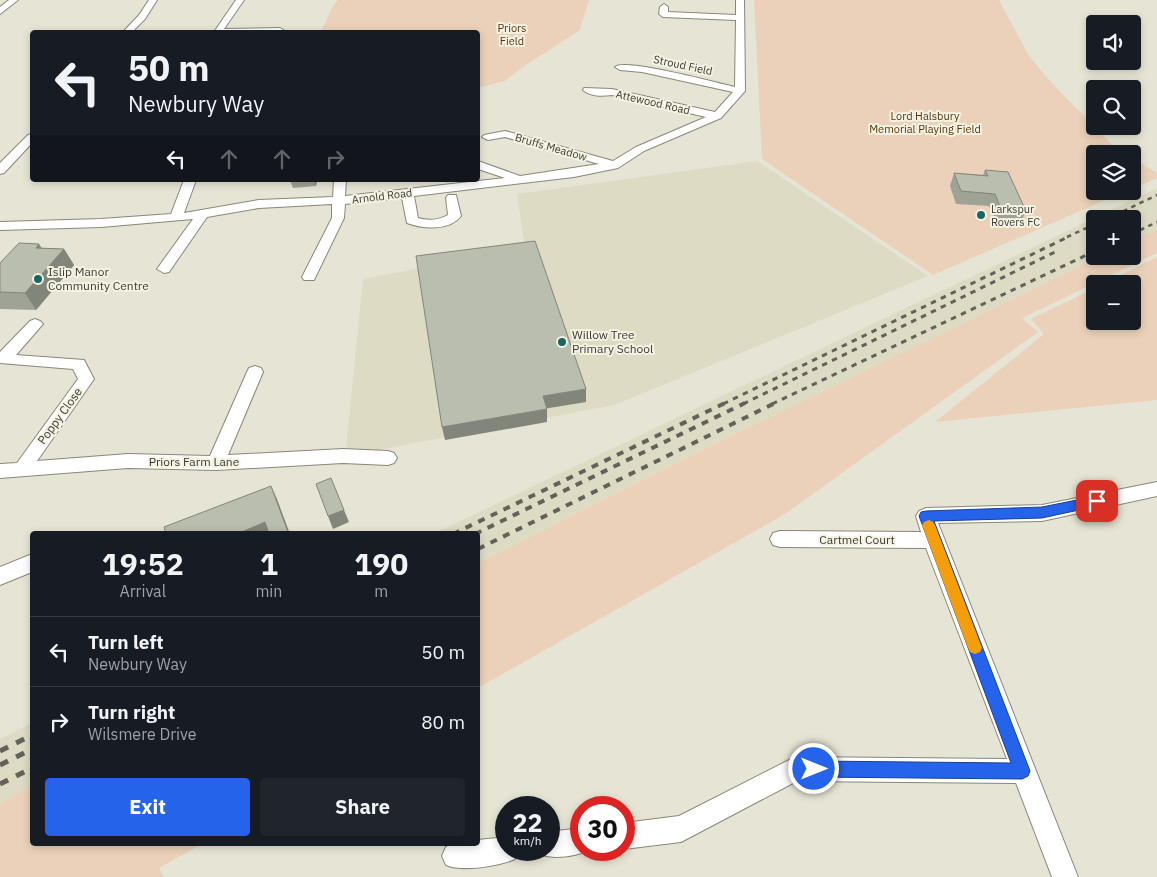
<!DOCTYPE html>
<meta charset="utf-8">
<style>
:root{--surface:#171b24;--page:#20242c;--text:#f1f3f6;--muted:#9ea1a6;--line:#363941;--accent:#2563eb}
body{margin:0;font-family:"IBM Plex Sans",sans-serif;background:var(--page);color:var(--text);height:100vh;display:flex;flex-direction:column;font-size:19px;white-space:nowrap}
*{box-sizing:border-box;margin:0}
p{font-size:16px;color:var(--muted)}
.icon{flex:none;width:28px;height:28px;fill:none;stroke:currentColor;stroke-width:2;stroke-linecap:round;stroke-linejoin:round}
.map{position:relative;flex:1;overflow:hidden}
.side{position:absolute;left:30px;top:531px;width:450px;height:315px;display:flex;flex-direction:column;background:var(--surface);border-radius:5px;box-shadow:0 2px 8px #0003}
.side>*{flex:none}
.top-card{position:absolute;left:30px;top:30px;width:450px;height:152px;border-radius:5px;box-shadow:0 2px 8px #0003;background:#171b24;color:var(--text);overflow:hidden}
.tools{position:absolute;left:1086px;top:15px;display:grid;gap:10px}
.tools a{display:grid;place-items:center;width:55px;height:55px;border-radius:5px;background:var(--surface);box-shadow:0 2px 8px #0003;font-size:25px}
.speed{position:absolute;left:495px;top:796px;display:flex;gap:10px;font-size:25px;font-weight:700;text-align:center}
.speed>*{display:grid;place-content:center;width:65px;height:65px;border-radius:50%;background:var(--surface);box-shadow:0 2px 8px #0003;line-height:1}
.speed small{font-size:12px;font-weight:400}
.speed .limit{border:8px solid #d22;background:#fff;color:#111}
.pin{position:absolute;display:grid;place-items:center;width:42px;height:42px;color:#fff;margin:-21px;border-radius:10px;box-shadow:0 2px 8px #0006}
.me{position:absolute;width:55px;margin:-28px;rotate:90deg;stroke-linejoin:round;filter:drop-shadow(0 0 4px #0008)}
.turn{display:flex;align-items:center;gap:18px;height:105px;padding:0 15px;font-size:22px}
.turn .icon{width:65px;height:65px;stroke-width:2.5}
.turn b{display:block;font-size:35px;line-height:42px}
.lanes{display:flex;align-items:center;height:48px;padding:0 15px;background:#0003;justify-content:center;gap:25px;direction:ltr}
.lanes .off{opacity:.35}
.eta{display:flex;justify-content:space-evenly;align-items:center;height:85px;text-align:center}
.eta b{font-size:30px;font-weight:800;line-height:35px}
.action{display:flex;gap:10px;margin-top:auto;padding:10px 15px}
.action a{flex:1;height:58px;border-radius:5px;background:var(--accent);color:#fff;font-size:20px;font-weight:800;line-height:58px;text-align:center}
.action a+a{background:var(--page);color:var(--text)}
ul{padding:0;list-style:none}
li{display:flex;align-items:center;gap:15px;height:70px;padding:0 15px;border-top:1px solid var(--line)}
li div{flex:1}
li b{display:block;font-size:19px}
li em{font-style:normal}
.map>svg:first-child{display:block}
.built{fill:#dddbc3}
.green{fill:#ebd1b9}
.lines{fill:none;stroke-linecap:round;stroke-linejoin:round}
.street-casing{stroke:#888779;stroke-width:2}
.street{fill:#fff;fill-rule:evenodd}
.rail-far3{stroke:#63625a;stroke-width:2.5;stroke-dasharray:4.5 4.5;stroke-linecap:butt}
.rail-far2{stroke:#63625a;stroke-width:3;stroke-dasharray:5.5 5.5;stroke-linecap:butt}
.rail-far1{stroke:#63625a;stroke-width:4;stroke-dasharray:7 7;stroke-linecap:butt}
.rail{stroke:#63625a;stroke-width:5;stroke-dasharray:9 9;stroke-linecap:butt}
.wall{fill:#9fa396}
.shaded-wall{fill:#82857a}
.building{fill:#b9beaf;stroke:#82857a}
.route{fill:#2563eb;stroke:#184099}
.slow{fill:#f59e0b}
.poi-dot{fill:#186666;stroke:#f4f2e2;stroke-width:2}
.labels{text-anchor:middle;stroke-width:4;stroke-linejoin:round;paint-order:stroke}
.far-park-label{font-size:11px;fill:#55340e;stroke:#f4f2e2}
.far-street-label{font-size:11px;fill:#3b3a34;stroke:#f4f2e2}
.far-poi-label{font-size:11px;fill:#3b3a34;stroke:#f4f2e2;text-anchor:start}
.poi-label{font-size:12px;fill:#3b3a34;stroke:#f4f2e2;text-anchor:start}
.street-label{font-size:12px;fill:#3b3a34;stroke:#f4f2e2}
</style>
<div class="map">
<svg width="1157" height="877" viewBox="0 0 1157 877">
<rect width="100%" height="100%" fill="#e6e5d5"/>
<g class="built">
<polygon points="757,161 928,276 614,405 373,451 346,449 363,279 525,248 517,194"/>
<polygon points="1157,188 1157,230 1133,241 1132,219 1095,219 1095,256 1101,256 725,439 478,563 478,534 433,534"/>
<polygon points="32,723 32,786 0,803 0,739"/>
</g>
<g class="green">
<polygon points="338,0 589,0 580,30 520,69 505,81 478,88 478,32 321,32 333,6"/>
<polygon points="754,0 999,0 1029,56 1051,82 1115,148 1126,154 1095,154 1095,191 1126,191 933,275 762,159"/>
<polygon points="1132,158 1157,173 1157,178 1133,189"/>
<polygon points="1157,230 1157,253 1022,318 1038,332 785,514 478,688 478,563 725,439 1101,256 1132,256 1133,241"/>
<polygon points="1157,257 1157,400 935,422 1044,334 1031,319 1095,288 1095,321 1132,321 1132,284 1103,284"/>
<polygon points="32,786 32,844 202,844 159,868 164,877 0,877 0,803"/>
</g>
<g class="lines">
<g class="street-casing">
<g id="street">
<polygon points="9,0 18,0 0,14 0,7"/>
<polygon points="149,0 157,0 145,19 132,32 123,32 139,15"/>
<polygon points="236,0 244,0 224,29 280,28 285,31 214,32"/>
<path d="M736,0h8l1,91 -24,27 -77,33 -26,17 -44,9 -160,19 4,22c10,3 21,2 30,-3l-2,-17 2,-3h8l5,21c-11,15 -38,13 -54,7l-5,-25 -57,6 -1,14 -30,62h-10l-2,-3 30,-59v-14l-73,4 -52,9 -38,55 -5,1 -7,-4 36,-50 -92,8 -101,3v-8l101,-3 70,-5 13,-34h12l-12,33 75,-13 74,-3 1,-17h12l-1,16 160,-18 -27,-9v-8l42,15 79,-12 -94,-27 -17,3 -6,-3 2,-2 21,-4 108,30 23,-14 70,-30 -94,-22c-10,1 -21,2 -29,-5l1,-2 28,1 103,23 18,-20 -91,-20 -22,-2 -5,-3c10,-9 102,16 120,20l1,-67 -73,-3 -4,-3 1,-7 4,-3 4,3v5l68,3z"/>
<polygon points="32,134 32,143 4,173 0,174 0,163 28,135"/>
<polygon points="35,319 40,321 43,324 16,355 84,360 94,379 37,461 128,454 210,456 247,372 249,368 255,366 261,368 263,372 228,455 343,449 388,451 394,453 397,458 394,463 388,465 343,463 216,470 128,468 0,478 0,464 17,463 78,379 73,369 0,363 0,352 30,321"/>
<polygon points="1157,482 1157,496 1042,521 938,523 1078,877 1052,877 1016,783 797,781 681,842 624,849 624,823 679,816 795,757 1007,759 926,548 780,547 773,545 770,539 773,533 780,531 921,532 916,516 919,511 926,508 1042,505"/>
<polygon points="32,554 32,572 0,585 0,567"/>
<path d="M581,828v22h9c-15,6 -35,10 -50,4l-2,-4h11v-18z"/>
<path d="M506,837v13h13l-4,9c-16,7 -53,13 -69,6l-4,-9 4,-9 7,-3h25v-4z"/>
</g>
</g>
<use href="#street" class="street"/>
<g class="rail-far3">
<polyline points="1107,219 1157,195"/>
<polyline points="1132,234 1157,222"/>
<polyline points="1067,237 1095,224"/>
</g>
<g class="rail-far2">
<polyline points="723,404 1070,236"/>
<polyline points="743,404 1055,252"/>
<polyline points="772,404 1095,251"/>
</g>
<g class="rail-far1">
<polyline points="453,534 725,403"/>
<polyline points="475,534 745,403"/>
<polyline points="478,549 775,403"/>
</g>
<g class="rail">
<polyline points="0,751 32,735"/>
<polyline points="0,765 32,749"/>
<polyline points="0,784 32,768"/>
</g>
</g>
<g class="wall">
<polygon points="985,170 1026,211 1020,224 996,222 989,206 956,204 950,186 954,173 983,175"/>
<polygon points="290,180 317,180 316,186 293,188"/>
<polygon points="42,248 64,249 74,265 36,310 0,309 0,263"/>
</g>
<g class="shaded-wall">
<polygon points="314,180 317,180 316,186"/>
<polygon points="39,244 50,261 36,248"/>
<polygon points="64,249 74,265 36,310 25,293"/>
<polygon points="586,389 586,402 543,409 543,396"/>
<polygon points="547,409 547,422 445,440 442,427"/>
<polygon points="271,486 277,499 290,534 283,534"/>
<polygon points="344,510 349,522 333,529 328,516"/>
<polygon points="265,522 271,534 237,534"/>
</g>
<g class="building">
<polygon points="985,170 1008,172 1026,211 1001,209 995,194 961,191 954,173 988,176"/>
<polygon points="535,241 586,389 543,396 547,409 442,427 416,256"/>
<polygon points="19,243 39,244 36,248 64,249 25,293 0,292 0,263"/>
<polygon points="331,478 344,510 328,516 316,484"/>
<polygon points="271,486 288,532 283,534 269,534 265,522 237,534 166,534 164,527"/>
</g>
<polygon class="route" points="1097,496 1102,498 1103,501 1102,505 1042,518 934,521 1030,771 1028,776 1022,779 814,777 808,775 806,769 808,763 814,761 1011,763 919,516 921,512 926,511 1042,507"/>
<polygon class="slow" points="929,520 933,522 935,525 982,648 980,652 975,654 970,652 968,648 922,525 924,522"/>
<g class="poi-dot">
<circle cx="981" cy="215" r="5"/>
<circle cx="38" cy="279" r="5"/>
<circle cx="562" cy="342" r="5"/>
</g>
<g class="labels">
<g class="far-park-label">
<text x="512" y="32">Priors<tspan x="512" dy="13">Field</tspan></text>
<text x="925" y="120">Lord Halsbury<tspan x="925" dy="13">Memorial Playing Field</tspan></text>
</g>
<g class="far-street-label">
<text transform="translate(683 65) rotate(12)" y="4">Stroud Field</text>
<text transform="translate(653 102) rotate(13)" y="4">Attewood Road</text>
<text transform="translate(551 147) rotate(16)" y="4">Bruffs Meadow</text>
<text transform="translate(382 196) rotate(-7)" y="4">Arnold Road</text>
</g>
<g class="far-poi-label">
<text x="991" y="213">Larkspur<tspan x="991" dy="13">Rovers FC</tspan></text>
</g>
<g class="poi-label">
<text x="48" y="276">Islip Manor<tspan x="48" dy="14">Community Centre</tspan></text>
<text x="572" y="339">Willow Tree<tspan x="572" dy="14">Primary School</tspan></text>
</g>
<g class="street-label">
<text transform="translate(60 416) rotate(-54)" y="4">Poppy Close</text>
<text x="194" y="466">Priors Farm Lane</text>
<text x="857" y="544">Cartmel Court</text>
</g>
</g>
</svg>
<div class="tools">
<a><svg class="icon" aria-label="sound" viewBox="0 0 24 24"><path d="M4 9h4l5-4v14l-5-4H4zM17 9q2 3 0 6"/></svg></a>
<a><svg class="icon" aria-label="search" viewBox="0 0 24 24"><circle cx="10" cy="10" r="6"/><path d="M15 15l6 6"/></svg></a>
<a><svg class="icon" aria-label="layers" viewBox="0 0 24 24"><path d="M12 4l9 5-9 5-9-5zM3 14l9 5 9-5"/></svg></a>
<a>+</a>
<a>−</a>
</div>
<div class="speed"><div>22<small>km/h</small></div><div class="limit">30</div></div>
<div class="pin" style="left:1097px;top:501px;background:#d93025"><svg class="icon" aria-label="arrive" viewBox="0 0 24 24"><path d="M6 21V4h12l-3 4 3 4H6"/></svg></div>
<svg class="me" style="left:814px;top:769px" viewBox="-20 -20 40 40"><circle r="17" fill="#2563eb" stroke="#fff" stroke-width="3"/><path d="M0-11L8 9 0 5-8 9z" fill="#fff"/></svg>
<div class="top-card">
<div class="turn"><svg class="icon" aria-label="left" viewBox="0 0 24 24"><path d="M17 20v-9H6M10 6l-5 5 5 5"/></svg><div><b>50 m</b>Newbury Way</div></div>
<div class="lanes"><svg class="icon" aria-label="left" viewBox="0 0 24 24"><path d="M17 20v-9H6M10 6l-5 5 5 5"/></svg><svg class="icon off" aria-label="ahead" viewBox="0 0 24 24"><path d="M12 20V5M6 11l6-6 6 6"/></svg><svg class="icon off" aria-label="ahead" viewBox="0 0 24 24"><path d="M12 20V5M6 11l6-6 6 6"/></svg><svg class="icon off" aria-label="right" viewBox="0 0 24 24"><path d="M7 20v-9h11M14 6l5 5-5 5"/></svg></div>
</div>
<section class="side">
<div class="eta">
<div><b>19:52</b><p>Arrival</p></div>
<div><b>1</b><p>min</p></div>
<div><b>190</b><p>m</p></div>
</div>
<ul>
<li><svg class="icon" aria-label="left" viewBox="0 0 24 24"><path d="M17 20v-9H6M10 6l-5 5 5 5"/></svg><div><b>Turn left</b><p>Newbury Way</p></div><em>50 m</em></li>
<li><svg class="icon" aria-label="right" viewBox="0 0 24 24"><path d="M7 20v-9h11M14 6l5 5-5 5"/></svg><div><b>Turn right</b><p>Wilsmere Drive</p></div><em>80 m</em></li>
</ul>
<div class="action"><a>Exit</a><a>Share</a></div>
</section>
</div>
